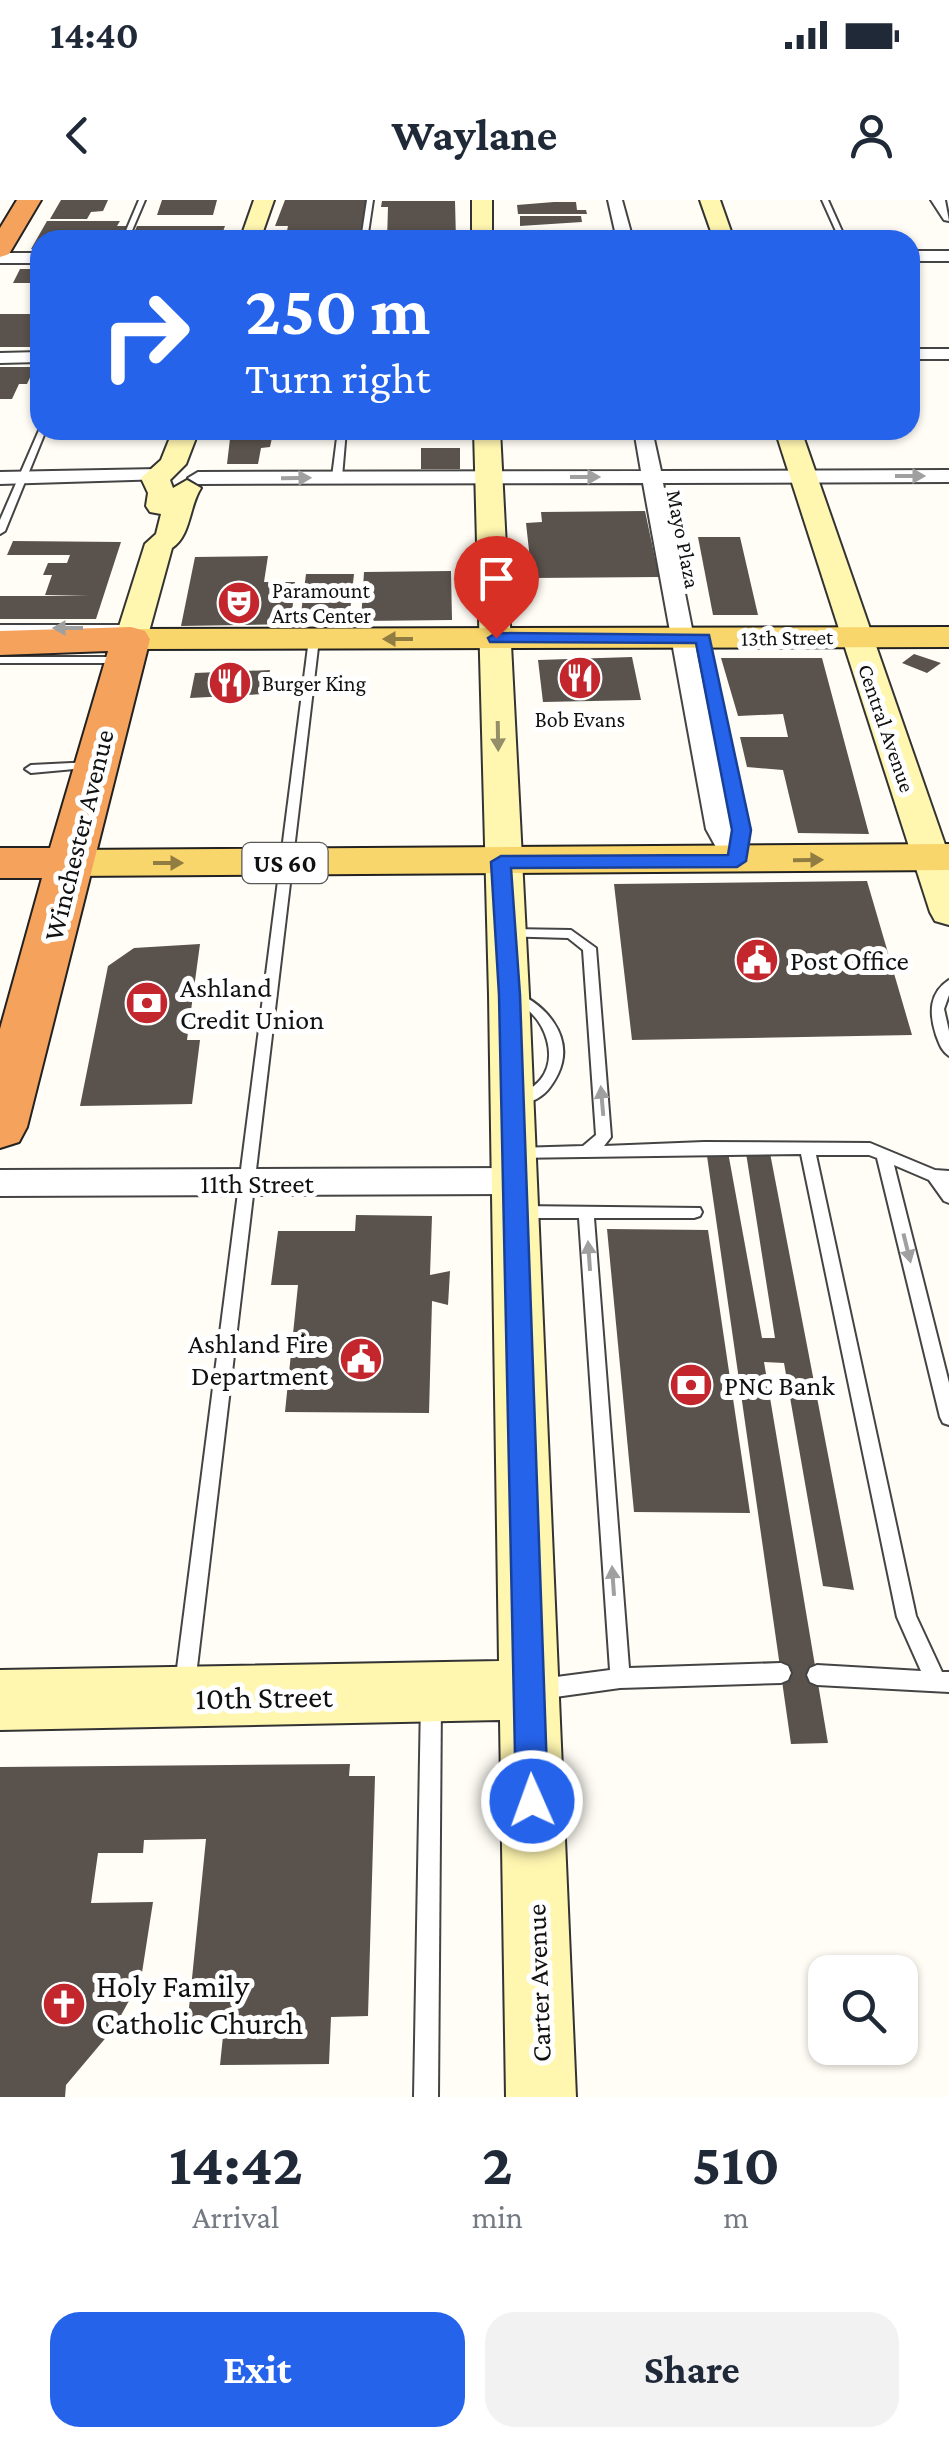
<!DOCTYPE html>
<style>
:root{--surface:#fff;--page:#f2f2f3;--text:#1f2937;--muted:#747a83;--accent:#2563eb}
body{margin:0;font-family:"Crimson Pro",serif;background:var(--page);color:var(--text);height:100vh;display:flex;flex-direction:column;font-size:38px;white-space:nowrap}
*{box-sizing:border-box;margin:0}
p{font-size:32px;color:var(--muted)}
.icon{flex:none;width:55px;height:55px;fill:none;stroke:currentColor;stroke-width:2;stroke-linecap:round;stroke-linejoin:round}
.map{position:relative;height:1897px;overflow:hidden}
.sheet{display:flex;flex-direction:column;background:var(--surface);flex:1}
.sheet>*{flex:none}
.banner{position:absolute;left:30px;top:30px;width:890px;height:210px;border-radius:30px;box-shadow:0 2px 8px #0004;background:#2563eb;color:#fff;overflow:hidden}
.buttons{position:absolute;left:808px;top:1755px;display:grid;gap:20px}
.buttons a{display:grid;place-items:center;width:110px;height:110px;border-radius:20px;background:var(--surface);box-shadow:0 2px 8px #0004;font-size:50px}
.pin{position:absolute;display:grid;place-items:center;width:85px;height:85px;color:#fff;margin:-102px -42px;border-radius:50% 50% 50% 0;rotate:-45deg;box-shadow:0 0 10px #0007}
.pin .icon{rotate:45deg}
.me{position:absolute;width:110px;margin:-55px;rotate:358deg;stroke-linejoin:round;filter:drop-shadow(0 0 8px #0008)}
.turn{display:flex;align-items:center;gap:35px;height:210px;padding:0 50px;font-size:45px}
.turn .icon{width:130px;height:130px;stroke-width:2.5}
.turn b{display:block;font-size:70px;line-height:85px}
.eta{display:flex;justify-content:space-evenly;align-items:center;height:170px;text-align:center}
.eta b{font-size:60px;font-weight:700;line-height:70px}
.primary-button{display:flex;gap:20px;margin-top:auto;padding:20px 50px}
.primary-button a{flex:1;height:115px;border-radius:30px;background:var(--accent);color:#fff;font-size:40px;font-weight:700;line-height:115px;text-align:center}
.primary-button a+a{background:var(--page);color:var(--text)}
.status{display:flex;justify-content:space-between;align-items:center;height:70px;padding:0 50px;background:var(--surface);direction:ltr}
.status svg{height:28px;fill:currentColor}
header{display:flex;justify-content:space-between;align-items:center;height:130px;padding:0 50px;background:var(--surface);font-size:45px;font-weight:700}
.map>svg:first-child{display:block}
.building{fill:#5a524d}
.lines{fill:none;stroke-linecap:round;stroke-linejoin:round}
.lane-casing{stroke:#444;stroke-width:4}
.street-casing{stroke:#444;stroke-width:4}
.secondary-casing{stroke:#333;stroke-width:4}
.primary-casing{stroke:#222;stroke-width:4}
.highway-casing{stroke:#222;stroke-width:4}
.lane{fill:#fff;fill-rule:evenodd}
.street{fill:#fff;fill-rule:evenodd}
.secondary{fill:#fff6b0;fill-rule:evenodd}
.primary{fill:#f9d66b;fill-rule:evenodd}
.highway{fill:#f5a25d;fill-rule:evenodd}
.oneway{fill:#a0a0a0}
.oneway2{fill:#917d42}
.oneway3{fill:#948f68}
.route{fill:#2563eb;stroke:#184099;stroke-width:2.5}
.labels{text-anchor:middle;stroke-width:10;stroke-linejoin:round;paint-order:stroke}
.far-street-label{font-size:22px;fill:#111;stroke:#fff}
.far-poi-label{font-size:22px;fill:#111;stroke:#fff;text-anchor:start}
.shield{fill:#fff;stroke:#585858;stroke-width:2.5}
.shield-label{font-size:25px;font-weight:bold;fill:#111}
.street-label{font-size:28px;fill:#111;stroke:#fff}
.poi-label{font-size:28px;fill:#111;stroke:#fff;text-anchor:start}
.near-street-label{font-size:32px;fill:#111;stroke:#fff}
.near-poi-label{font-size:32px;fill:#111;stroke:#fff;text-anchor:start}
</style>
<div class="status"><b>14:40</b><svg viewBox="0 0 49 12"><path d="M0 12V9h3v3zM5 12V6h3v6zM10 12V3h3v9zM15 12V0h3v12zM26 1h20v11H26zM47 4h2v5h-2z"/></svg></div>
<header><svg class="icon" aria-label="back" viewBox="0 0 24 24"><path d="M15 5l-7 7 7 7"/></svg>Waylane<svg class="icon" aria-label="person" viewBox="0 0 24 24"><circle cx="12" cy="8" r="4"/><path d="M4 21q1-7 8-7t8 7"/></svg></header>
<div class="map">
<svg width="949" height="1897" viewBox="0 0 949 1897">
<rect width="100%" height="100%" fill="#fffdf5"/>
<g class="building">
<polygon points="61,0 108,0 103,11 91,12 87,19 50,19"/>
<polygon points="162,0 217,0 213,15 157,15"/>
<polygon points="285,0 367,0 361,40 285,40 288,26 275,26"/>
<polygon points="382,1 455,1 456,40 387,40 388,7 381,7"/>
<polygon points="554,2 576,2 577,10 586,10 587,14 518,14 517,5"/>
<polygon points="520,16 581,16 582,22 520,26"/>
<polygon points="47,21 120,21 117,26 128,26 122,40 40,40 40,49 31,49"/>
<polygon points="137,26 225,26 220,40 140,40 141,37 132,37"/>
<polygon points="20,69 40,69 40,83 13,83"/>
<rect x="0" y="114" width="40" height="33"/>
<polygon points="0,167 35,167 27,184 19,184 12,199 0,199"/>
<polygon points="231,230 300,230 299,238 272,238 270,247 261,248 258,264 227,264"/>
<rect x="421" y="248" width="39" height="21"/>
<polygon points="645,311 659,377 532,378 526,323 542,322 541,312"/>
<polygon points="698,337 740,337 758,415 713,415"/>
<polygon points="13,341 121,342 96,419 0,419 0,396 89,396 45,395 52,375 43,375 48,363 67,363 70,355 7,355"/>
<polygon points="268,356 264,382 295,382 291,424 181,426 195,357"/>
<polygon points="451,371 452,420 361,421 364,372"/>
<polygon points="306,374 354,374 349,421 300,421"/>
<polygon points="914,454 941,463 927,473 902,463"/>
<polygon points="632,457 641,500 543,502 538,460"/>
<polygon points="721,458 822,458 869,634 798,633 783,570 747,567 740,537 788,537 783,514 738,516"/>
<polygon points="270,470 265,494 190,498 195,473"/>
<polygon points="867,681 912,835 632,840 614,684"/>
<polygon points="200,744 187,840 200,840 192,904 80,906 108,766 134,748"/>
<polygon points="706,949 728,952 762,1138 775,1138 746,953 770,953 854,1390 823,1386 784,1163 764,1162 828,1543 791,1544"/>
<polygon points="356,1015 432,1016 430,1075 450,1071 448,1105 432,1101 429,1213 285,1212 298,1085 271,1085 278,1031 355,1031"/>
<polygon points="607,1029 708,1030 750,1313 634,1312"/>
<polygon points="350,1564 349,1576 375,1576 368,1816 331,1817 329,1864 220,1865 225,1817 188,1818 206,1639 144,1640 143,1653 98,1653 91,1703 153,1702 141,1779 114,1828 66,1885 65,1897 0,1897 0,1567"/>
</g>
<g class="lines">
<g class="lane-casing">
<g id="lane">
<polygon points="139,0 145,0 128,40 122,40"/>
<polygon points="367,0 373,0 367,40 361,40"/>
<polygon points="822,0 828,0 846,40 840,40"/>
<polygon points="40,228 40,230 46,230 5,331 0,334 0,320"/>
<polygon points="338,230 346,230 342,277 337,280 332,277"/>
<polygon points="0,425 121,425 126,428 121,431 0,431"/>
<polygon points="314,436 319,439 195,1484 192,1491 185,1494 178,1491 175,1484 309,439"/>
<polygon points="0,457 125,457 130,460 125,463 0,463"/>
<polygon points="92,562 98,565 96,567 31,573 25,569 31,565"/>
<polygon points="509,729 571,730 596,748 611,937 604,946 704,942 870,943 935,970 949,971 949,1003 944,1001 929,980 894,965 949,1183 949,1225 943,1223 940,1217 877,958 869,955 816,955 916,1416 942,1472 949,1472 949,1492 817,1485 810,1482 807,1475 810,1468 817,1465 921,1471 897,1417 801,954 512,958 509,954 512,950 517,948 583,946 596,935 583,750 568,738 504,736 502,733"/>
<path d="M949,780v15l-5,14 5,22v25c-8,-6 -9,-11 -13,-21 -7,-22 -7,-42 13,-55z"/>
<path d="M510,790c34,12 66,46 48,84 -6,12 -13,22 -26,27 -9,4 -13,6 -22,5l-2,-4c9,-9 24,-11 33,-23 17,-22 5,-57 -17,-72 -7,-5 -14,-6 -21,-12l2,-3z"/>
<polygon points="518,1006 700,1008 702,1012 700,1016 694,1018 594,1018 629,1468 781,1463 788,1466 791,1473 788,1480 781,1483 620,1488 541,1499 534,1496 531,1489 534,1482 541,1479 610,1470 579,1018 518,1018 512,1016 510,1012 512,1008"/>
<polygon points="431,1491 438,1494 441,1501 438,1897 414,1897 421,1501 424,1494"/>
</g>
</g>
<g class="street-casing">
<g id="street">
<polygon points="608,0 622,0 633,40 617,40"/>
<polygon points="931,0 945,0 949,21 944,20"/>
<rect x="910" y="51" width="39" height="10"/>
<rect x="0" y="53" width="40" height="10"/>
<rect x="910" y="149" width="39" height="10"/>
<polygon points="40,152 40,162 0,163 0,153"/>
<polygon points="634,230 652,230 661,271 949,270 949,282 663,283 732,629 750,661 747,667 727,667 706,629 643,283 198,284 188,278 198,272 641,271"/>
<polygon points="158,269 165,271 165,279 0,284 0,272"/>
<polygon points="514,968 526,972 531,981 526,990 514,994 0,996 0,970"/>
</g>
</g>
<g class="secondary-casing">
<g id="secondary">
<polygon points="254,0 274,0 260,40 240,40"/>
<rect x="472" y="0" width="20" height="40"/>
<polygon points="700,0 720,0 734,40 714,40"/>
<path d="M173,230h26l-13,34 -16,16 3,8 14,-8 14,8c-12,18 -10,48 -29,60l-25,91 -5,7h-22l-5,-7 30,-95 11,-10 5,-20 -11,-2 -4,-6 2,-13 -7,-15 20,-18z"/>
<polygon points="474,230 500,230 529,795 576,1897 506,1897 500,1520 0,1530 0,1470 499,1461 489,795"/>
<polygon points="775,230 801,230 949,656 949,725 935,721 930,712"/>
</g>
</g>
<g class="primary-casing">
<g id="primary">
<polygon points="949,427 949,447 131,449 119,446 114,439 119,432 131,429"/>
<polygon points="949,644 949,670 70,676 55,672 49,663 55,654 70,650"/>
</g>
</g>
<g class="highway-casing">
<g id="highway">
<polygon points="17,0 41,0 9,54 0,57 0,28"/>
<polygon points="131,427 145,431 150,439 27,927 19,942 0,948 0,829 42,678 0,678 0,648 50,648 108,451 0,455 0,431"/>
</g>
</g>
<use href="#lane" class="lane"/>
<use href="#street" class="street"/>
<use href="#secondary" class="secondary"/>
<use href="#primary" class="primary"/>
<use href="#highway" class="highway"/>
</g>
<defs><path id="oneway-solid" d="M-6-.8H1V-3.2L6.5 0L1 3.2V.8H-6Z" transform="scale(2.5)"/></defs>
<g class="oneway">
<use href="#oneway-solid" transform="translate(910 276)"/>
<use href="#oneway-solid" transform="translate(585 277)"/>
<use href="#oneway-solid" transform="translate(296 278) rotate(-1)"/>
<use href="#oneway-solid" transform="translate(68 428) rotate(-180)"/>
<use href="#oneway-solid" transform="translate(602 901) rotate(-95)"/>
<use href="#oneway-solid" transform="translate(907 1048) rotate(76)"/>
<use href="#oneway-solid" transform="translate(589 1056) rotate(-94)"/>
<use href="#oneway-solid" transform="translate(613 1381) rotate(-94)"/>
</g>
<g class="oneway2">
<use href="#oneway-solid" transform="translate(398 439) rotate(180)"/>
<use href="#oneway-solid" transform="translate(808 660) rotate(-1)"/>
<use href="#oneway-solid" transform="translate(168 663)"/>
</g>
<use class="oneway3" href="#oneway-solid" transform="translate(498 536) rotate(89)"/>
<polygon class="route" points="496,433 709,435 751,630 746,661 737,667 511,668 520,795 548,1601 543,1612 532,1617 521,1612 516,1601 499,795 491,662 501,656 728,655 732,630 696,443 490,442 488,438"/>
<defs>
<g id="theatre-disc" transform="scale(2.25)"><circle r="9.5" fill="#c4262e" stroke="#fff"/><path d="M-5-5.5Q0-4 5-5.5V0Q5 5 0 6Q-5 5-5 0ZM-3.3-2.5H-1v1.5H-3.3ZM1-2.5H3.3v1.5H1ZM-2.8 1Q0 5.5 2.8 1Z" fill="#fff"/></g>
<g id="restaurant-disc" transform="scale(2.25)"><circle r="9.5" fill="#c4262e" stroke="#fff"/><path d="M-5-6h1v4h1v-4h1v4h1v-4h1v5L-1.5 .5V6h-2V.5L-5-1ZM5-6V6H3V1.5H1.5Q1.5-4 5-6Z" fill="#fff"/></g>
<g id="civic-disc" transform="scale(2.25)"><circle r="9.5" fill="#c4262e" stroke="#fff"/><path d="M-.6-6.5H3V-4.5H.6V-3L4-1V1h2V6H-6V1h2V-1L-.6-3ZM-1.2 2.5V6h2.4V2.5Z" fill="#fff"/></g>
<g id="bank-disc" transform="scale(2.25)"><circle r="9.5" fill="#c4262e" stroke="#fff"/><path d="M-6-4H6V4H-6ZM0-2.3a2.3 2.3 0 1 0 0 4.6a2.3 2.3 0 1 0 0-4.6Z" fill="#fff"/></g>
<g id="church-disc" transform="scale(2.25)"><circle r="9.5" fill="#c4262e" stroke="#fff"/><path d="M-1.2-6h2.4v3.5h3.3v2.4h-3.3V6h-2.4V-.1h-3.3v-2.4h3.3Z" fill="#fff"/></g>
</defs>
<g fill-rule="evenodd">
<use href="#theatre-disc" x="239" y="403"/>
<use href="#restaurant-disc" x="580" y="478"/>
<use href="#restaurant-disc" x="230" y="483"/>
<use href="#civic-disc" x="757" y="760"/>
<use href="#bank-disc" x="147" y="803"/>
<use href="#civic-disc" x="361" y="1159"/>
<use href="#bank-disc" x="691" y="1185"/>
<use href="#church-disc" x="64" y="1804"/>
</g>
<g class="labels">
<g class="far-street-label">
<text transform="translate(684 339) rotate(79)" y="8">Mayo Plaza</text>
<text transform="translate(787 437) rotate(-1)" y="8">13th Street</text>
<text transform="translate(887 528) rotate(71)" y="8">Central Avenue</text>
</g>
<g class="far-poi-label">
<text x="272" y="398">Paramount<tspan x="272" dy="25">Arts Center</tspan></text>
<text x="262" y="491">Burger King</text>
<text x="580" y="527" text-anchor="middle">Bob Evans</text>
</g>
<rect class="shield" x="242.5" y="643" width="85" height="40" rx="8"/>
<g class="shield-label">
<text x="285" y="672">US 60</text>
</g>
<g class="street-label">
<text transform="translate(78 635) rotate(-76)" y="10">Winchester Avenue</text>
<text x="257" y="993">11th Street</text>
<text transform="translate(538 1783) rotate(-92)" y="10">Carter Avenue</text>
</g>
<g class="poi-label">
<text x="790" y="770">Post Office</text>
<text x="180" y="797">Ashland<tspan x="180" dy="32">Credit Union</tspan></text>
<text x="328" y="1153" text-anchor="end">Ashland Fire<tspan x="328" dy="32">Department</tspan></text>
<text x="724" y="1195">PNC Bank</text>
</g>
<g class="near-street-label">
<text transform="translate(264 1497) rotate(-1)" y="11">10th Street</text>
</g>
<g class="near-poi-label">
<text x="96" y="1797">Holy Family<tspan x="96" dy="37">Catholic Church</tspan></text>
</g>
</g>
</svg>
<div class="buttons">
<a><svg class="icon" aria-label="search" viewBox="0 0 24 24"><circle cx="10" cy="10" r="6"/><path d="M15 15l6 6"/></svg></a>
</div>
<div class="pin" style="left:496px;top:438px;background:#d93025"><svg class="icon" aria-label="arrive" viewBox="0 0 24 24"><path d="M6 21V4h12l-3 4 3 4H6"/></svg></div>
<svg class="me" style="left:532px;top:1601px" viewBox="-20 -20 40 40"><circle r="17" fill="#2563eb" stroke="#fff" stroke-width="3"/><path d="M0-11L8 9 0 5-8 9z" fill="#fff"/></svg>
<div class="banner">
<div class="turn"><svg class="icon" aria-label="right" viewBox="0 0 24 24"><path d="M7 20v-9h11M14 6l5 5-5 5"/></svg><div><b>250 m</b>Turn right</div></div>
</div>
</div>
<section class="sheet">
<div class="eta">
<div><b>14:42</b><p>Arrival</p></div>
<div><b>2</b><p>min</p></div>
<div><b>510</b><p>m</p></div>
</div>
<div class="primary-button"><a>Exit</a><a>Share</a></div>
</section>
